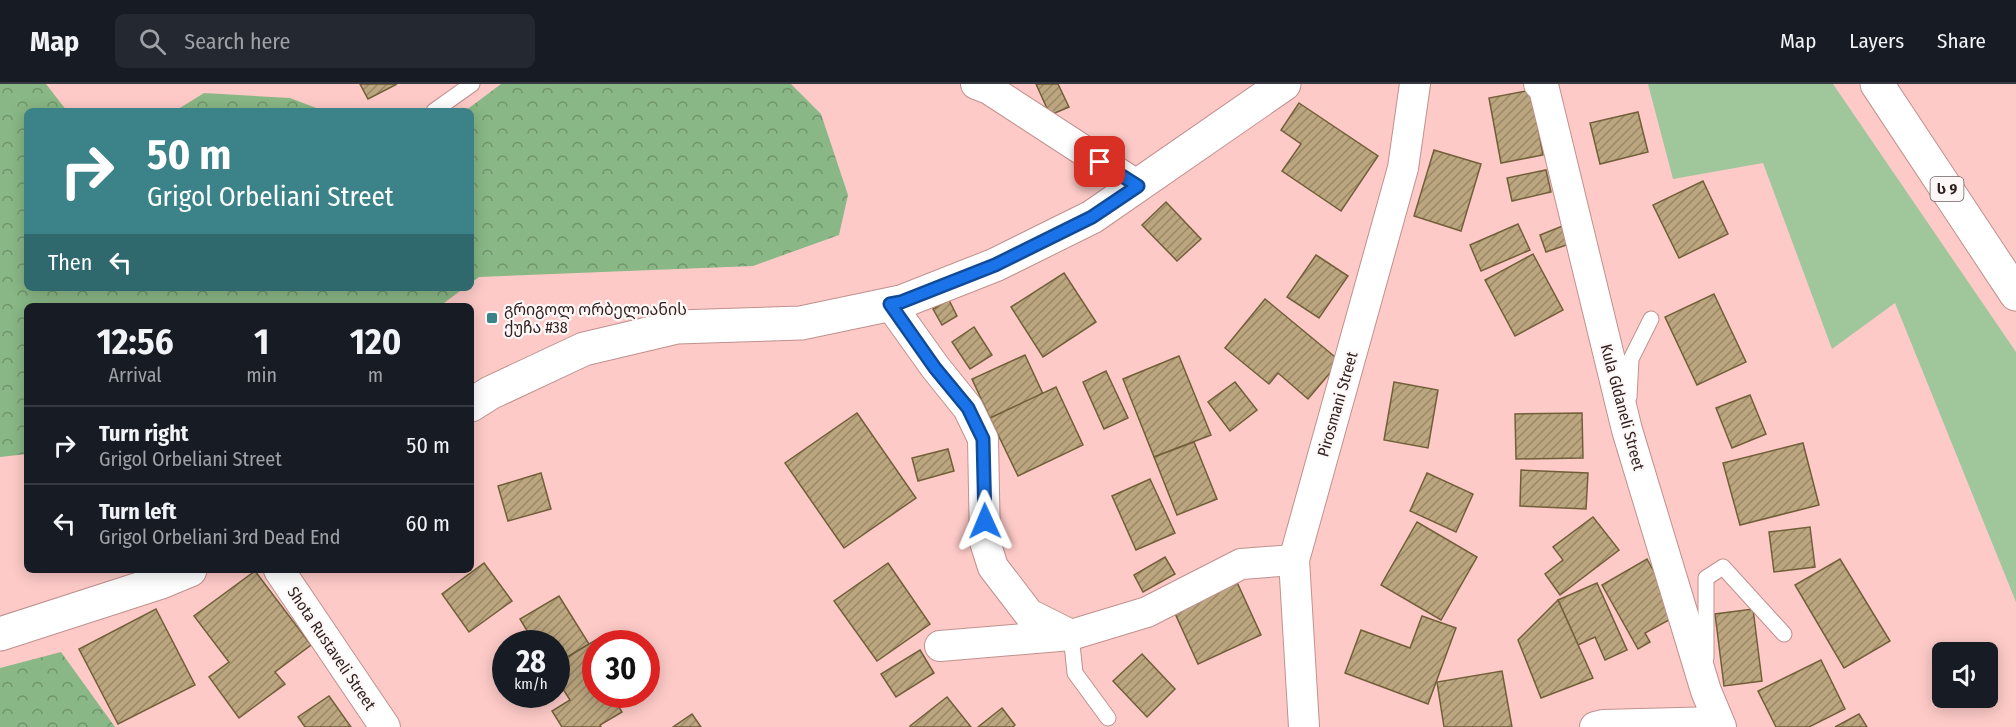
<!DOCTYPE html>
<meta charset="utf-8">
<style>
:root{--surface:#171b24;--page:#242831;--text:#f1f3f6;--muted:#9ea1a6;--line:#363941}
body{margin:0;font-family:"Fira Sans Condensed","Noto Sans Georgian",sans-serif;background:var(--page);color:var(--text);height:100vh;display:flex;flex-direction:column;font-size:22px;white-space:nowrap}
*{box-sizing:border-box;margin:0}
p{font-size:20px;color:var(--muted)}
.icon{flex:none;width:33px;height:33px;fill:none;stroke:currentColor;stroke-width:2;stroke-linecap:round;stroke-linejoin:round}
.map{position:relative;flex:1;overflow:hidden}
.side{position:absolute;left:24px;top:219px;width:450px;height:270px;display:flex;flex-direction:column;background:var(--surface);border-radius:9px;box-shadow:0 3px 15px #0003}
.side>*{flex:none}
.top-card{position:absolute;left:24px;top:24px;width:450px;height:183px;border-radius:9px;box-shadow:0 3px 15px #0003;background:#3b8389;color:#fff;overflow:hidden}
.buttons{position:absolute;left:1932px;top:558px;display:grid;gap:12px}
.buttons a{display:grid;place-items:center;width:66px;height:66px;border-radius:9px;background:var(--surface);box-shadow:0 3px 15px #0003;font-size:30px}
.speed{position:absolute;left:492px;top:546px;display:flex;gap:12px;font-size:30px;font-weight:700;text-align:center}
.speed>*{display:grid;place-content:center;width:78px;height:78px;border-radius:50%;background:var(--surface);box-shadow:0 3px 15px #0003;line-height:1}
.speed small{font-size:15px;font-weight:400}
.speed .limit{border:9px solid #d22;background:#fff;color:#111}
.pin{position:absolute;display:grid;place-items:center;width:51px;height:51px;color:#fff;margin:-26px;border-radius:12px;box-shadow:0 3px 9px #0006}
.me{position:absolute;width:66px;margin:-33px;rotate:359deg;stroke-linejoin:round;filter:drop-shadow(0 0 4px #0008)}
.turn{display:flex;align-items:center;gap:21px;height:126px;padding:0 24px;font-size:27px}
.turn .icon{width:78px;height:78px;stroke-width:2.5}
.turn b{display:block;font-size:42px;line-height:51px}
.then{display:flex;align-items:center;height:57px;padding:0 24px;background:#0003;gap:12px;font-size:22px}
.eta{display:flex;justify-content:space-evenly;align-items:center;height:102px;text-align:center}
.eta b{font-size:36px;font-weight:700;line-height:42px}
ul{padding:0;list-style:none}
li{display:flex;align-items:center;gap:18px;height:78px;padding:0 24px;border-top:2px solid var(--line)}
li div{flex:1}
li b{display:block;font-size:22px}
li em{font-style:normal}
header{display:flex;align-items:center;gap:36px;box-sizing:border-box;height:84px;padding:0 30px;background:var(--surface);border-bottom:2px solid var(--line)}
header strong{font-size:28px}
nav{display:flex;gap:33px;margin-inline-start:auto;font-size:21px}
.search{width:420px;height:54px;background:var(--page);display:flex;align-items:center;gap:15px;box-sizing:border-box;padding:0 21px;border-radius:9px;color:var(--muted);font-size:22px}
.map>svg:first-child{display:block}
.green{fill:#a0c69c}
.forest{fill:url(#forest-crowns)}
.building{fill:url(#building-hatch);stroke:#725f3a;stroke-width:1.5}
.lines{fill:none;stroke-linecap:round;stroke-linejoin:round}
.service-casing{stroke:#c0918e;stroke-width:17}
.minor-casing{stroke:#c0918e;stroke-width:32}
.secondary-casing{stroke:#c0918e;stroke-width:35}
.trunk-casing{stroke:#c0918e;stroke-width:35}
.service{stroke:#fff;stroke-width:15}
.minor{stroke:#fff;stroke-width:30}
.secondary{stroke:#fff;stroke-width:33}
.trunk{stroke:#fff;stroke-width:33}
.route-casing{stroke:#114b97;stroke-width:15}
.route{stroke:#1a73e8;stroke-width:10}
.poi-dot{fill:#3b8389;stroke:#fdf8f7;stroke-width:2}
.labels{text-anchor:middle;stroke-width:4.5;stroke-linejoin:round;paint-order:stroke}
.shield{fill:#fdf8f7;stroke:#6e605f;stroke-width:1.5}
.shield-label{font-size:15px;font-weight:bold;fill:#311f1e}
.poi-label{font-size:16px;fill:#311f1e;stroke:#fdf8f7;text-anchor:start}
.street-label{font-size:16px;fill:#311f1e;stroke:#fdf8f7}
</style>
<header>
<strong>Map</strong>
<div class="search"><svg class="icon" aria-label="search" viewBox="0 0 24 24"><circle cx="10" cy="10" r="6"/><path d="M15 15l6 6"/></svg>Search here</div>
<nav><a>Map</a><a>Layers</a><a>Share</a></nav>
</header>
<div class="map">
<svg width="2016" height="643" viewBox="0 0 2016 643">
<defs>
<pattern id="forest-crowns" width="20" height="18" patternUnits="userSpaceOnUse" patternTransform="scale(1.5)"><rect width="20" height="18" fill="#89b785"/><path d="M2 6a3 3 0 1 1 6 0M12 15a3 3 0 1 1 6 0" fill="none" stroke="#71946c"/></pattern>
<pattern id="building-hatch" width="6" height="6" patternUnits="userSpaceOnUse" patternTransform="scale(1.5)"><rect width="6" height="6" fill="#bba67f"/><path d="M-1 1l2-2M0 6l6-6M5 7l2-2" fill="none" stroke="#998767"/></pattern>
</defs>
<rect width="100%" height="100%" fill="#fdcac7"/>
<polygon class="green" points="1648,0 1833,0 2016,268 2016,518 1895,219 1832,265 1763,79 1673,95"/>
<g class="forest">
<polygon points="0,0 46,0 67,27 27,27 27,204 464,204 440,222 27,222 27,370 0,373"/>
<polygon points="501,0 791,0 821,30 848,111 839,151 753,182 479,193 471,199 471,27 465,27"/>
<polygon points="204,9 290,14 324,27 175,27"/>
<polygon points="61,568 115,643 0,643 0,584"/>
</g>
<g class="building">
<polygon points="360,0 397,0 368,15"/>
<polygon points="1036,0 1058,0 1069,23 1050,31"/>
<polygon points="1531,6 1543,71 1501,79 1489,14"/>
<polygon points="1299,19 1378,72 1341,127 1282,87 1301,60 1281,46"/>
<polygon points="1638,28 1648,68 1600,80 1590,39"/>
<polygon points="1434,66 1481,80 1461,147 1414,132"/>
<polygon points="1546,86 1551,108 1512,117 1507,94"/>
<polygon points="1703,97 1728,150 1679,174 1653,121"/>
<polygon points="1166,118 1201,155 1177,177 1142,141"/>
<polygon points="1518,140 1530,166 1481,187 1470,161"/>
<polygon points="1565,141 1572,159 1546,168 1540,151"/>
<polygon points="1533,170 1563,226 1515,252 1485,196"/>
<polygon points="1316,171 1348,192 1319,234 1287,213"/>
<polygon points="1064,189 1096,238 1043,273 1011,223"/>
<polygon points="1714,210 1746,278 1697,301 1665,233"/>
<polygon points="1265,215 1340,277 1308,315 1278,289 1269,300 1225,264"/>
<polygon points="949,216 957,232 942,241 933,225"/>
<polygon points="974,243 992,271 970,285 952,258"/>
<polygon points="1025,271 1043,310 990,334 972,295"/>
<polygon points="1179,272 1211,351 1154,373 1123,295"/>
<polygon points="1106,287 1128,334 1104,345 1083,298"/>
<polygon points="1235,298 1257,326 1230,347 1208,318"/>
<polygon points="1394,298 1438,306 1428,364 1384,356"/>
<polygon points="1056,303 1083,361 1018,392 990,334"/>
<polygon points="1750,311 1766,350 1732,364 1716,324"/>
<polygon points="857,329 916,414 844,464 785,379"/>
<polygon points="1582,329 1583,374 1516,375 1515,330"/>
<polygon points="1194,358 1217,415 1177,431 1154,373"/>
<polygon points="1803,359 1819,421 1740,441 1723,379"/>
<polygon points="948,365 954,387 918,397 912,374"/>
<polygon points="1521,386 1588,389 1586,425 1520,422"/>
<polygon points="541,389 551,425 508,437 498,402"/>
<polygon points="1427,389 1473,410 1456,448 1410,427"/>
<polygon points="1150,395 1175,449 1136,466 1112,412"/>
<polygon points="1593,433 1619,466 1560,511 1545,490 1563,476 1553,463"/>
<polygon points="1417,438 1477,473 1441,536 1381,501"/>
<polygon points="1810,443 1815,483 1774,488 1769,448"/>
<polygon points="1165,473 1175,490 1143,508 1134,491"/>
<polygon points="1647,475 1678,531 1645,549 1650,558 1638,565 1602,501"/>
<polygon points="1840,475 1890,557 1844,584 1795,501"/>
<polygon points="484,479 512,517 469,548 442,510"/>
<polygon points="888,479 930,540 877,577 834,517"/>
<polygon points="255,487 311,561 275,588 285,600 239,634 209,593 229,578 194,532"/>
<polygon points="1236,496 1261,551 1198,580 1173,525"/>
<polygon points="1597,499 1627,566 1605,576 1595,553 1578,561 1558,516"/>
<polygon points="559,512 589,560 556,580 556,560 535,560 520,535"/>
<polygon points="1558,516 1593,594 1541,614 1518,556"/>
<polygon points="156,525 195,601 118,640 79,565"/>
<polygon points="1753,525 1762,597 1724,602 1715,530"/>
<polygon points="1422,532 1456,544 1428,620 1345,589 1361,546 1410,564"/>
<polygon points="604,551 609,560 596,560 596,610 611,610 622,628 600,641 601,643 562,643 552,627 570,616 556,594 556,580"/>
<polygon points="920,566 934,589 896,613 881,590"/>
<polygon points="1142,570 1175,605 1147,633 1113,597"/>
<polygon points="1821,576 1845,625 1809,643 1776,643 1758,607"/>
<polygon points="1502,587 1512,643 1444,643 1437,598"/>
<polygon points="329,612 351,643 305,643 298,633"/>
<polygon points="947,613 971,643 911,643 910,642"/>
<polygon points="1002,624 1015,641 1013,643 978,643"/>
<polygon points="692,630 701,643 673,643"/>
<polygon points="1859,630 1867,643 1835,643"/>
</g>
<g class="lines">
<g class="service-casing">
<g id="service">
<polyline points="434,27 472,0"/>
<polyline points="1629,313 1631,275 1651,235"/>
<polyline points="1071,551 1075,589 1108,634"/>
<polyline points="1706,574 1706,494 1723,483 1784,550"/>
</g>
</g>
<g class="minor-casing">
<g id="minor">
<polyline points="976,0 989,5 1138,102"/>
<polyline points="1539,0 1544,5 1627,346 1706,607 1721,643"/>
<polyline points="890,220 935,283 968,324 983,355 985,458 993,483 1029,530 1071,551"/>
<polyline points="279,486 385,643"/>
<polyline points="940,562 1071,551 1147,528 1241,480 1294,476"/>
<polyline points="1304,643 1294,476 1403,84 1415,0"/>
<polyline points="1595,643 1603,641 1718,638"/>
</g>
</g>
<g class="secondary-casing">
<g id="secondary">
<polyline points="471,321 490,309 584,265 677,243 801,239 901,218 995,181 1092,133 1284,0"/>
<polyline points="0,550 161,498 190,486"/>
</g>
</g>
<g class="trunk-casing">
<polyline id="trunk" points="1877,0 2016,210"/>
</g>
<use href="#service" class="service"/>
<use href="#minor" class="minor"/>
<use href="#secondary" class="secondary"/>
<use href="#trunk" class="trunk"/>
</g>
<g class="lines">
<g class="route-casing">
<polyline id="route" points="985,437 983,355 968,324 935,284 890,220 901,218 995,181 1092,133 1138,102 1100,78"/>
</g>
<use href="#route" class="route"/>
</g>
<rect class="poi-dot" x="486" y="228" width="12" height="12" rx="3"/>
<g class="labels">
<rect class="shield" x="1930.5" y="93" width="33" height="24" rx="4.5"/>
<g class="shield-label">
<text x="1947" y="110">ს 9</text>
</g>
<g class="poi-label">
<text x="504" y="231">გრიგოლ ორბელიანის<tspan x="504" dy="18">ქუჩა #38</tspan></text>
</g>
<g class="street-label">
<text transform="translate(1337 320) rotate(-74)" y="6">Pirosmani Street</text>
<text transform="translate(1623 323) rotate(75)" y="6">Kula Gldaneli Street</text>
<text transform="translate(332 564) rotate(56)" y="6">Shota Rustaveli Street</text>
</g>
</g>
</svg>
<div class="buttons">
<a><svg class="icon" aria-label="sound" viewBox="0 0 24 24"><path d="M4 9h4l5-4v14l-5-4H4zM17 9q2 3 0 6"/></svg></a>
</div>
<div class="speed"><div>28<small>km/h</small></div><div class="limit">30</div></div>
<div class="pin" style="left:1100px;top:78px;background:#d93025"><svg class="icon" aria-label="arrive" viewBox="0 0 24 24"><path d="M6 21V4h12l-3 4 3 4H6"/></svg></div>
<svg class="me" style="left:985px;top:437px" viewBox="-20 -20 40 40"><path d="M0-17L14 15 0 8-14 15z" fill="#1a73e8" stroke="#fff" stroke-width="4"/></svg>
<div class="top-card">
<div class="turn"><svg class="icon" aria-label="right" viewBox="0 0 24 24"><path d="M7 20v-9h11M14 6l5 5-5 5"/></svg><div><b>50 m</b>Grigol Orbeliani Street</div></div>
<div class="then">Then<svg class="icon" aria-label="left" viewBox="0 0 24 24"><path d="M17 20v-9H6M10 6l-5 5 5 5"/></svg></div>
</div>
<section class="side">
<div class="eta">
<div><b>12:56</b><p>Arrival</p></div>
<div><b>1</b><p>min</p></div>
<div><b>120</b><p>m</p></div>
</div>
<ul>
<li><svg class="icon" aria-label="right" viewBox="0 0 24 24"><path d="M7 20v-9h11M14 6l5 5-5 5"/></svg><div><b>Turn right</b><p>Grigol Orbeliani Street</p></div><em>50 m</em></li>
<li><svg class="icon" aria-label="left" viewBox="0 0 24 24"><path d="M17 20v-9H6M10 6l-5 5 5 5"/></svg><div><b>Turn left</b><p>Grigol Orbeliani 3rd Dead End</p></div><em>60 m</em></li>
</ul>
</section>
</div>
